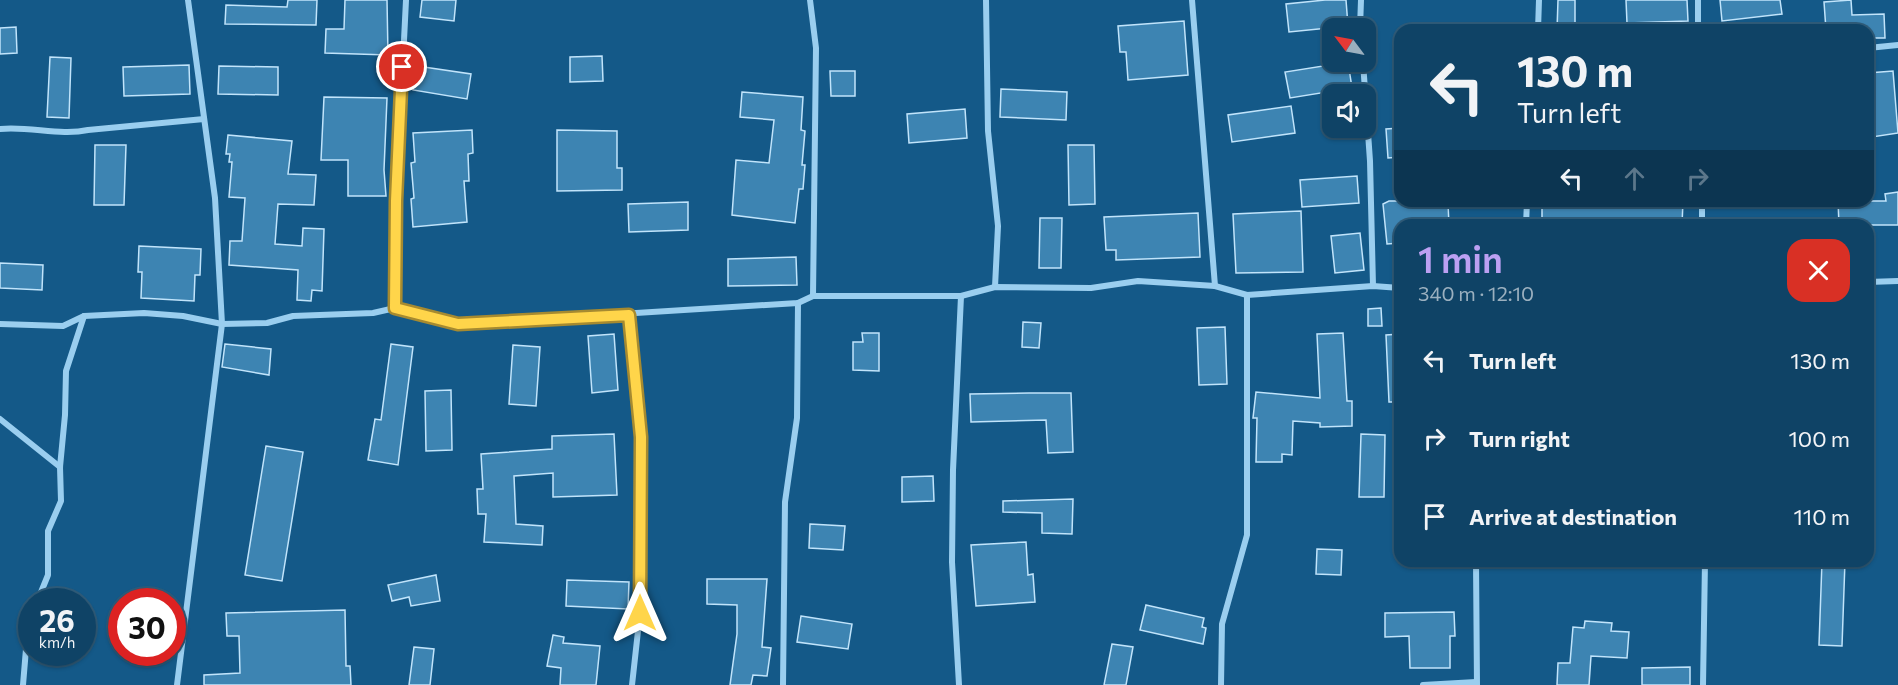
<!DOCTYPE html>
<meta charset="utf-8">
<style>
:root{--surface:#0f4366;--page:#184a6c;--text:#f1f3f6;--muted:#9bb0bf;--line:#2f5c7a;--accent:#bca0f2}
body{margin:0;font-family:Commissioner,sans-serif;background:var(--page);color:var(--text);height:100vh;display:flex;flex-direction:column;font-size:22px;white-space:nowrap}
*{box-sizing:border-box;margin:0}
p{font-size:20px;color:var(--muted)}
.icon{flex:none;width:33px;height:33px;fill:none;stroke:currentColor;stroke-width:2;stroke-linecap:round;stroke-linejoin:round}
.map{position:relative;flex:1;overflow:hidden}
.details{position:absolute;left:1394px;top:219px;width:480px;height:348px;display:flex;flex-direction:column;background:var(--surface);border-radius:18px;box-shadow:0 2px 4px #0004,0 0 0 2px var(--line)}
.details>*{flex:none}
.hud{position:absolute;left:1394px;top:24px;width:480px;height:183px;border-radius:18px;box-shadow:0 2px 4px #0004,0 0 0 2px var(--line);background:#0f4366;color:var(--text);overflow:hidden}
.needle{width:39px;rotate:302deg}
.buttons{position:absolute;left:1322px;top:18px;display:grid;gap:12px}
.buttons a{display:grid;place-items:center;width:54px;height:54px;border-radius:12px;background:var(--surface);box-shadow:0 2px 4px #0004,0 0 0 2px var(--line);font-size:30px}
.speed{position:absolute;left:18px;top:588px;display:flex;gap:12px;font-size:30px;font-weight:700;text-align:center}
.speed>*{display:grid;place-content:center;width:78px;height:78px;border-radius:50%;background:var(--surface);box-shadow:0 2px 4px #0004,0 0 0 2px var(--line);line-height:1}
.speed small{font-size:15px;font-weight:400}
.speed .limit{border:9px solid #d22;background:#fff;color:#111}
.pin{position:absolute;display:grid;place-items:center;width:51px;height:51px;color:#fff;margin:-26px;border:3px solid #fff;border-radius:50%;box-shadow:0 2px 6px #0007}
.me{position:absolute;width:66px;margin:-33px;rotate:0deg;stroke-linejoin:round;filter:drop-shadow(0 0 4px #0008)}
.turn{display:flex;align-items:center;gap:21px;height:126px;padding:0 24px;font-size:27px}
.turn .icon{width:78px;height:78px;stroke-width:2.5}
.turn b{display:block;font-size:42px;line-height:51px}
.lanes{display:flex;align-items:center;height:57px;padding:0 24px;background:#0003;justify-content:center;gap:30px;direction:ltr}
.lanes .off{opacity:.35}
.round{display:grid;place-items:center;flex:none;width:63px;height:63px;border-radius:18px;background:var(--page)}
.headline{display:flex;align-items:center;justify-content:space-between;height:102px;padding:0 24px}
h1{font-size:36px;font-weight:600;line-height:45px;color:var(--accent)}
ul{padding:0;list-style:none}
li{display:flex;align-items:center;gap:18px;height:78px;padding:0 24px}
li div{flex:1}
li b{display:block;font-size:22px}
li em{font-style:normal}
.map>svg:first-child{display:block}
.building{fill:#3d84b2;stroke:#c1e4fb;stroke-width:1.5}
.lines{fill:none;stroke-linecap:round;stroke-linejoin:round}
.minor{stroke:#9aceef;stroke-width:6}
.route-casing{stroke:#a68a30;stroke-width:15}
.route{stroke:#ffd54a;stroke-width:10}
</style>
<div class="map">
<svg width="1898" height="685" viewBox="0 0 1898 685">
<rect width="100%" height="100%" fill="#145988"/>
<g class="building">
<polygon points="288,0 317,0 316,25 225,24 226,5 287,7"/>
<polygon points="345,0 387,0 388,55 325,53 326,29 344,29"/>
<polygon points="422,0 456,0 454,21 420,17"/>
<polygon points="1325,0 1346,0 1348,26 1289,32 1286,4"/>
<polygon points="1558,0 1575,0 1575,30 1557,30"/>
<polygon points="1626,0 1687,0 1688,21 1627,23"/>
<polygon points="1720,0 1780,0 1782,14 1722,21"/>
<polygon points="1851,0 1852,15 1884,14 1885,38 1868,38 1868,30 1826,30 1824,2"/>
<polygon points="1184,21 1188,75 1128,80 1126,52 1120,52 1118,26"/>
<polygon points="16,27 17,53 0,54 0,28"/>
<polygon points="602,56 603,81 570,82 570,57"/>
<polygon points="50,57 71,58 69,118 47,117"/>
<polygon points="1348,62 1352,88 1290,98 1285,72"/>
<polygon points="189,65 190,94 124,96 123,67"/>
<polygon points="219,66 278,67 278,95 218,94"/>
<polygon points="417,66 471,74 467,99 413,90"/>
<polygon points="830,71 855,71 855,96 831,96"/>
<polygon points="1893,71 1898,133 1872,137 1868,73"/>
<polygon points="1001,89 1067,92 1066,120 1000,117"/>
<polygon points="742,92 803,97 801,130 805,131 802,165 805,165 803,189 799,189 795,223 732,215 736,160 769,163 774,120 740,117"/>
<polygon points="324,97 387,98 384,170 386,196 348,196 348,160 321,160"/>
<polygon points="1291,106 1295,133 1232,142 1228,115"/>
<polygon points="965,109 967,138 909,143 907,114"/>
<polygon points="1400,128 1400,157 1388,158 1386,129"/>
<polygon points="472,130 473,153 468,154 469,181 464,181 467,222 413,227 411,199 414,198 411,163 415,162 413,133"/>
<polygon points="557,130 617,131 617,168 622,168 622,190 557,191"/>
<polygon points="228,135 292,141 288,174 316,175 314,205 278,204 275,244 302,246 303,228 324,229 322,291 312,290 311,301 297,300 298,270 229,265 230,241 242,241 245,198 229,197 232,162 229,162 230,154 226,154"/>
<polygon points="95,145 126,145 124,205 94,205"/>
<polygon points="1068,145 1094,145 1095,204 1069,205"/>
<polygon points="1357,176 1359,203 1302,207 1300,180"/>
<polygon points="1898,192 1898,225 1839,225 1838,201 1886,201 1885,194"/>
<polygon points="1389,201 1413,201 1414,205 1448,203 1449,225 1400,225 1400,243 1387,244 1383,204"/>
<polygon points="1542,201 1683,201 1682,225 1542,225"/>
<polygon points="688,202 688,230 629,232 628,204"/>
<polygon points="1301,211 1303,272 1236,273 1233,214"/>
<polygon points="1198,213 1200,257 1116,260 1116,250 1106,250 1104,217"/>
<polygon points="1040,218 1062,218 1061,268 1039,268"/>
<polygon points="1360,233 1364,270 1335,273 1331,236"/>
<polygon points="139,246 201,249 200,275 195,275 194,301 141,298 142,272 138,272"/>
<polygon points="796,257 797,285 728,286 728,259"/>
<polygon points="0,263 43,265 42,290 0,288"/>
<polygon points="1381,308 1382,326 1368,326 1368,309"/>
<polygon points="1023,322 1041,323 1039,348 1022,347"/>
<polygon points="1225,327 1227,384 1199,385 1197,328"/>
<polygon points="862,333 879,333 879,371 853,370 853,342 863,342"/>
<polygon points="1343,333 1347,401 1352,401 1352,426 1320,427 1320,423 1293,421 1292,455 1282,454 1282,462 1256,462 1257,418 1253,418 1256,392 1320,398 1317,334"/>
<polygon points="614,334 618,390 592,393 588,336"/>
<polygon points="1400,334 1400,402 1389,402 1386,335"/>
<polygon points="225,344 271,349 269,375 222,367"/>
<polygon points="391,344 413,347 398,465 368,460 375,419 381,420"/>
<polygon points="513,345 540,347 536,406 509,404"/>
<polygon points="451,390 452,450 426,451 425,391"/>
<polygon points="1029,393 1071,393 1073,452 1048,453 1046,420 971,422 970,394"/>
<polygon points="614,434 617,495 553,497 553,473 514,476 516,524 543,526 542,545 484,542 486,514 478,514 477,489 483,489 481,454 552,449 552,436"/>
<polygon points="1361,434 1385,435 1384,497 1359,497"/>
<polygon points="266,446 303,452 282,581 245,575"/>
<polygon points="933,476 934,501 902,502 902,477"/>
<polygon points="1073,499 1072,534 1042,533 1042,513 1003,512 1003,501"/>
<polygon points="810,524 845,526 843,550 809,548"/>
<polygon points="1026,542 1028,575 1033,574 1035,602 976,606 971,545"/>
<polygon points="1317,549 1342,550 1341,575 1316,574"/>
<polygon points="1822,561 1845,561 1842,646 1819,645"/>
<polygon points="436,575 440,601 411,606 409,597 392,601 388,585"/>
<polygon points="707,579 767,579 762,647 771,648 767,676 753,675 751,685 730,685 737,634 737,605 707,604"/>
<polygon points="567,580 629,582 628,609 566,606"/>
<polygon points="1146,605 1204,618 1202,627 1206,628 1203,644 1140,630"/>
<polygon points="345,610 346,666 350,666 351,685 204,685 204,675 240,673 239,636 227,636 226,613"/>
<polygon points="1454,612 1455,636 1450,636 1450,668 1410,668 1409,636 1385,637 1385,613"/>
<polygon points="801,616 852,624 848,649 797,642"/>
<polygon points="1585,621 1612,623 1611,631 1629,632 1627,658 1591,656 1589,685 1557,685 1558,663 1570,663 1573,627 1584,628"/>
<polygon points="553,635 564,637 563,643 600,646 596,685 560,685 561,668 547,666"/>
<polygon points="1112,644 1133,647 1126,685 1104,685"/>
<polygon points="414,647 434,649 430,685 409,685"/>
<polygon points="1690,667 1690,685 1642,685 1642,668"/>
</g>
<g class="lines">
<g class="minor">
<polyline points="810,0 816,48 813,296"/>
<polyline points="986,0 988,131 998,226 995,287"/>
<polyline points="1192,0 1215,286"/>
<polyline points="1698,0 1698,30"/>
<polyline points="1360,28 1361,0"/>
<polyline points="1538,30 1539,0"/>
<polyline points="1868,48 1898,45"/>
<polyline points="1363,62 1370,161 1373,286"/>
<path d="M0,129c30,-3 60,7 88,1l116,-11"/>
<polyline points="1702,201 1702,225"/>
<polyline points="1526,225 1527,201"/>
<polyline points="1868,282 1898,281"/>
<polyline points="395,308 396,201 406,0"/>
<polyline points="629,315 641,437 640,613 632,685"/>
<polyline points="0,324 63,326 84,316 144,313 183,316 222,324 267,323 293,316 373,313 395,308 458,324 798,303 813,296 961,296 995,287 1091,288 1138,281 1215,286 1247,295 1373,286 1400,288"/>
<polyline points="0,419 60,467"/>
<polyline points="1476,561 1477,685"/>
<polyline points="37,602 48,575 48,531 61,501 60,467 65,415 66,371 84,316"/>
<polyline points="23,685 28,625 32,615"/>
<polyline points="177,685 222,324 215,198 188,0"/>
<polyline points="783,685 785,502 797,418 798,303"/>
<polyline points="959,685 952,562 953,470 961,296"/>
<polyline points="1221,685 1222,624 1247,535 1247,295"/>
<polyline points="1423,685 1476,682"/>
<polyline points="1703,685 1705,561"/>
</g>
</g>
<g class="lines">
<g class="route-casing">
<polyline id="route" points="402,67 396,201 395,308 458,324 629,315 641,437 640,613"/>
</g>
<use href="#route" class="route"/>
</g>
</svg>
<div class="buttons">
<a><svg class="needle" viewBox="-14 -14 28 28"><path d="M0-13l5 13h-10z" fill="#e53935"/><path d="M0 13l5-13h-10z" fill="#9bb0bf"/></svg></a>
<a><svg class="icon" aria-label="sound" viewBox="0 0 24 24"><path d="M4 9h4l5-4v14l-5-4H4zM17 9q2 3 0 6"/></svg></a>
</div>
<div class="speed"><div>26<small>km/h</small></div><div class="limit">30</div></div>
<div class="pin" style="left:402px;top:67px;background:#d93025"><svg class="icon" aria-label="arrive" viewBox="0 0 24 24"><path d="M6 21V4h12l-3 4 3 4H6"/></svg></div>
<svg class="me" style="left:640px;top:613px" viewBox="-20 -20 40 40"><path d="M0-17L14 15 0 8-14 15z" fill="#ffd54a" stroke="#fff" stroke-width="4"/></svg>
<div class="hud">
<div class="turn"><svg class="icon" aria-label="left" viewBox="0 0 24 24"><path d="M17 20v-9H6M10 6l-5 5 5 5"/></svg><div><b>130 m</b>Turn left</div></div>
<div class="lanes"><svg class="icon" aria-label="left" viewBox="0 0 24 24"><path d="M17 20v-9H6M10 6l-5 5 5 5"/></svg><svg class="icon off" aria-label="ahead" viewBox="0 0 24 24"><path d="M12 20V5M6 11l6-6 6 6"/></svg><svg class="icon off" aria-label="right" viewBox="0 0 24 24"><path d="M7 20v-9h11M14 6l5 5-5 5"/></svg></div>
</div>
<section class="details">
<div class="headline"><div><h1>1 min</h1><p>340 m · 12:10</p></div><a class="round" style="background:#d93025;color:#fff"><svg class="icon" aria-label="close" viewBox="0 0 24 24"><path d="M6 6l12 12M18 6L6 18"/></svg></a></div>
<ul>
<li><svg class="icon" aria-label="left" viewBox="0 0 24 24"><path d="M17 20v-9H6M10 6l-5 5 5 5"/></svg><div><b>Turn left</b></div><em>130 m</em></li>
<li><svg class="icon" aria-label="right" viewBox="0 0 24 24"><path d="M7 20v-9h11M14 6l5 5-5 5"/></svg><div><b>Turn right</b></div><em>100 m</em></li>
<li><svg class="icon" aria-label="arrive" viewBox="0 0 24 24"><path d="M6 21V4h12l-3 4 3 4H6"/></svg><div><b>Arrive at destination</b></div><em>110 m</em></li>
</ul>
</section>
</div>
